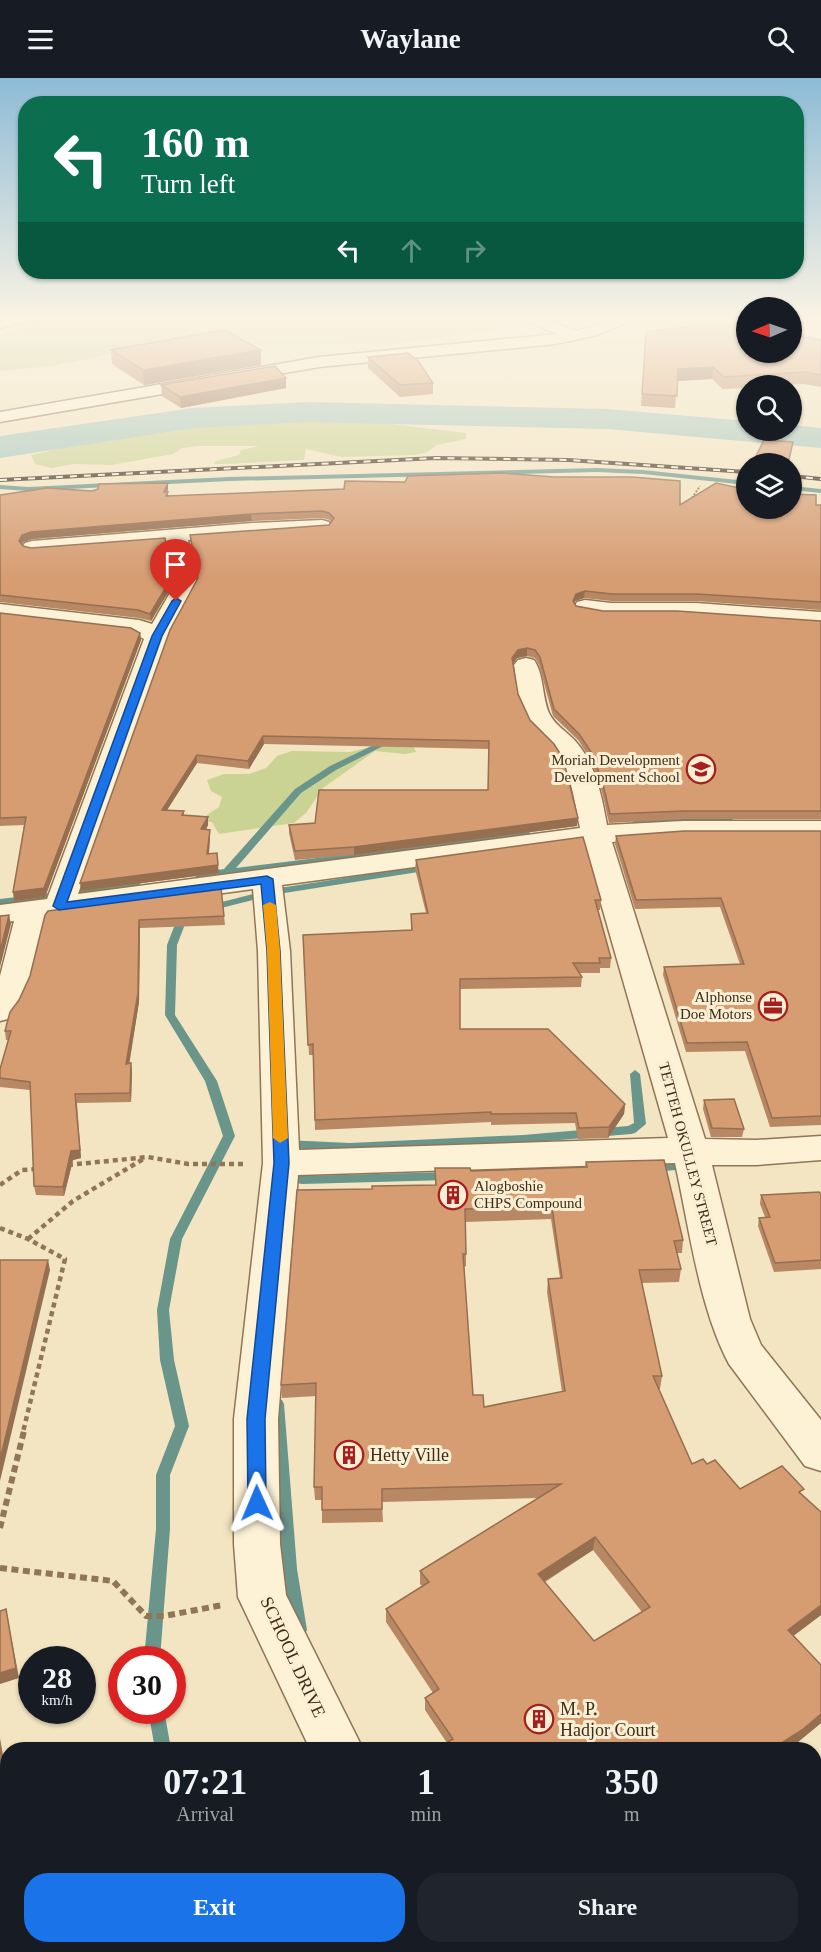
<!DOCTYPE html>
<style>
:root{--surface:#171b24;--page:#20242c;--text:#f1f3f6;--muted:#9ea1a6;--accent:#1a73e8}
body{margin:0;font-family:"Times New Roman",serif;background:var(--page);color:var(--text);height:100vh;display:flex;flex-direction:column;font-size:22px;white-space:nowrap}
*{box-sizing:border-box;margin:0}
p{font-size:20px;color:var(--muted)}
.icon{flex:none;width:33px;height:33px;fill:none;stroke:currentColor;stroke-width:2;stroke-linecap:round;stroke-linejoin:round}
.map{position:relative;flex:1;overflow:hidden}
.details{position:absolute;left:0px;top:1664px;width:822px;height:212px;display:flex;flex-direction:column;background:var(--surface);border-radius:24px 24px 0 0;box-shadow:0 2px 4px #0004}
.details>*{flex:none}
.banner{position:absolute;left:18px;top:18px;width:786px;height:183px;border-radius:24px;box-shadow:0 2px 4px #0004;background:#0b6e4f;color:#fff;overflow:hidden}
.needle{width:39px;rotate:268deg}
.tools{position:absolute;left:736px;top:219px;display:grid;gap:12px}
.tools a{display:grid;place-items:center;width:66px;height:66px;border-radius:50%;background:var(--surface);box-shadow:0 2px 4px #0004;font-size:30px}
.speed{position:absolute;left:18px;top:1568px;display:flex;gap:12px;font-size:30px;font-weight:700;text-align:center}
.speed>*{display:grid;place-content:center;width:78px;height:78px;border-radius:50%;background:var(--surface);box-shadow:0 2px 4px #0004;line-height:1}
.speed small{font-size:15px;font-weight:400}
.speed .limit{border:9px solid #d22;background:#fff;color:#111}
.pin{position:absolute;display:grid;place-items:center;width:51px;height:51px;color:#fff;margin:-62px -26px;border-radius:50% 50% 50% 0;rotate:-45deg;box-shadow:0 0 6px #0007}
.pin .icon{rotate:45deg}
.me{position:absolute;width:66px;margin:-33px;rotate:359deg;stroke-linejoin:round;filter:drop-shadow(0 0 4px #0008)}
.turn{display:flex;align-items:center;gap:21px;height:126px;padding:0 24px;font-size:27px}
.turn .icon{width:78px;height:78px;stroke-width:2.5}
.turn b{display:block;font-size:42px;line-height:51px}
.lanes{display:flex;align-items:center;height:57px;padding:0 24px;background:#0003;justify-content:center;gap:30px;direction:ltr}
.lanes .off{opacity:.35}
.eta{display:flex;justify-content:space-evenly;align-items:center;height:102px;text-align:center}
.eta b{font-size:36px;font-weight:600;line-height:42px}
.action{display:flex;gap:12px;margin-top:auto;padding:12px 24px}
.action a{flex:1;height:69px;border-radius:24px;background:var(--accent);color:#fff;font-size:24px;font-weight:600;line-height:69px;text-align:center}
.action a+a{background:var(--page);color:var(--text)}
header{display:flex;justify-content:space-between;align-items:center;height:78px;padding:0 24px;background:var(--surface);font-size:27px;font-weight:600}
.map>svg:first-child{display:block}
.green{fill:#cbd394}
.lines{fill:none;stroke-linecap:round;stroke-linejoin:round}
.stream{fill:#6a958b;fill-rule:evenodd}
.river{fill:#a5c6bc;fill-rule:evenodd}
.street-casing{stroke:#907556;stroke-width:3}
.path-far2{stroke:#907556;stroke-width:2;stroke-dasharray:2 1.5;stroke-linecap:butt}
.path-far1{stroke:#907556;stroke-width:4.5;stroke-dasharray:5 4;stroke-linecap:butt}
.path{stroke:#907556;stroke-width:6;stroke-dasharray:7 4.5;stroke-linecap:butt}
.street{fill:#fdf2d6;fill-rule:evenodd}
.rail-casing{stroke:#3e2d1c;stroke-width:4}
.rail{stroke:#faefd3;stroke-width:2;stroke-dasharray:7;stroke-linecap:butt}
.wall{fill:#b88763;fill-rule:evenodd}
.shaded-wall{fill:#966e50}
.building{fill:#d69d73;stroke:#966e50;stroke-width:1.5;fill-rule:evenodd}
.route{fill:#1a73e8;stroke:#114b97;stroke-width:1.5}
.slow{fill:#f59e0b}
.labels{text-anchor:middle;stroke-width:6;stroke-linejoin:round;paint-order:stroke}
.poi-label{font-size:15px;fill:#3e2d1c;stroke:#faefd3;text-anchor:end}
.street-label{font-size:15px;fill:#3e2d1c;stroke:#faefd3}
.near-poi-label{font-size:18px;fill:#3e2d1c;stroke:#faefd3;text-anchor:start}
.near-street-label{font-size:18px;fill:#3e2d1c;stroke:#faefd3}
</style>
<header><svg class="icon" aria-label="menu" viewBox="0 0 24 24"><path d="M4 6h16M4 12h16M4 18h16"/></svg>Waylane<svg class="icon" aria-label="search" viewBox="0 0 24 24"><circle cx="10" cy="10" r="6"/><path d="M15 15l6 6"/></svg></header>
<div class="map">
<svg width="821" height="1874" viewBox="0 0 821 1874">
<rect width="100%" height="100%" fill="#f3e5c2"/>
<g class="green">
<polygon points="53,238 573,238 567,242 402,265 145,269 51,288 0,293 0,257"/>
<polygon points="289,343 374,344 466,355 466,361 437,367 426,375 414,377 341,379 306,371 304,382 224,386 214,386 216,383 239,377 241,372 259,368 198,368 182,370 173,376 111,387 74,386 52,390 35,386 31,377 136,353 199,347"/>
<polygon points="409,659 416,674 404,676 375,673 323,710 306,735 294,745 219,756 212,744 198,743 219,729 222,719 211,713 207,702 224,696 249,696 266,690 277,678 292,673 350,674"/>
</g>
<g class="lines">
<g class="stream">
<polygon points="0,367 4,369 0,372"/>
<polygon points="597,390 643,392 747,403 747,407 643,396 597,394 229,403 28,413 0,411 0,407 28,409 229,399"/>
<polygon points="792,408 821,411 821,415 792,412"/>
<polygon points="386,661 390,663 389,665 336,692 301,715 236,790 529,754 534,757 529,760 226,798 196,799 194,797 196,795 224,791 295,711 330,688"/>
<polygon points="729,738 733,741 732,743 634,749 630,746 634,743"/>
<polygon points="428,787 433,790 431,792 278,816 277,820 274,821 269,818 209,833 204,830 206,828 273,811"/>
<polygon points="136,802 139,803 141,805 139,807 108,814 0,827 0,821 108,808"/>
<polygon points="184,833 189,836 177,867 175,937 217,1003 235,1058 182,1161 169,1232 174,1282 189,1348 170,1397 170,1451 160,1581 144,1581 156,1451 156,1397 175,1348 160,1282 157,1232 170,1161 223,1058 205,1003 165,937 167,867 179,836"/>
<polygon points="635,992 640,996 646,1046 635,1055 631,1056 523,1065 350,1073 285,1070 281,1069 279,1066 281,1063 285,1062 350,1065 523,1057 628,1048 634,1045 630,996"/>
<polygon points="672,1085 676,1086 678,1089 676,1092 653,1094 649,1093 647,1090 649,1087"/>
<polygon points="449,1094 453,1095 455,1098 453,1101 449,1102 302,1106 281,1102 279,1099 281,1096 285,1095 302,1098"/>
<polygon points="277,1321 282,1322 284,1326 297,1491 307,1552 304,1557 299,1559 294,1557 291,1552 281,1491 270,1326 272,1322"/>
<polygon points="148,1632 164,1632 171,1671 155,1671"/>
<polygon points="210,1868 228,1868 229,1874 211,1874"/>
<polygon points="438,1868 456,1868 458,1874 440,1874"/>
</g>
<polygon class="river" points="308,324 607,331 747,343 747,352 792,352 792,347 821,350 821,370 607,351 308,344 193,350 0,380 0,358 193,330"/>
<g class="street-casing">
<g id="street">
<polygon points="13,238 44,238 41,241 0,250 0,240"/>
<polygon points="519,238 540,238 575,253 588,250 617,238 638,238 635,241 597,257 556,266 319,289 0,344 0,334 319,279 557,256 522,241"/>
<path d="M322,442l7,2 3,4 -3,4 -141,10 9,44 -28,52 -91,258 502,-66c-5,-24 -8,-50 -20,-71 -6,-10 -15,-16 -23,-23 -18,-19 -20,-45 -23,-69l4,-5 8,-2 8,2c10,14 8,37 15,53 6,13 19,19 28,30 19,23 25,54 30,82l76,-4h138v16h-138l-71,5 93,297 51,1 65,-4v24l-65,5h-44l38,154 11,26 60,75v51l-16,-5 -76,-102c-30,-56 -40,-138 -54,-201l-377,12 -20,244 2,125 6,51 77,154h-53l-72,-152 -4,-53v-125l29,-256 -5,-212 -5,-62 -205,28 -4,5c-6,34 -13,67 -32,96l-12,3v-45l14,-55 -14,2v-18l47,-6 97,-260 -11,-6 -133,-15v-14l139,16 13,4 23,-40 -7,-42 -136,11 -7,-2 -3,-4 3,-4 7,-2 220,-18zM584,766l84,294 -369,12 -9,-199 -8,-66z"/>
<polygon points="585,522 611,525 696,525 821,534 821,548 676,538 602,538 577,534 574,529 577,524"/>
<polygon points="353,1868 409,1868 410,1874 352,1874"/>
</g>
</g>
<polyline class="path-far2" points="692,420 700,408"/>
<g class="path-far1">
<polyline points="68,1087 148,1079 188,1086 245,1086"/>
<polyline points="0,1107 22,1092 37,1091"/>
<polyline points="0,1150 28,1161 65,1181 23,1354"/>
<polyline points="28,1161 73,1123 145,1080"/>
</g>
<g class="path">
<polyline points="0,1450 24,1353"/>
<polyline points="0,1490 113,1503 146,1538 164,1538 223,1527"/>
</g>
<use href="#street" class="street"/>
<g class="rail-casing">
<g id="rail">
<polyline points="792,398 821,401"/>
<polyline points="0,402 436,380 568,382 747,394"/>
</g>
</g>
<use href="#rail" class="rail"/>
</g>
<g class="wall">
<polygon points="646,254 802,259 821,262 821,309 804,306 747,308 747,310 723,311 712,301 677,303 675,330 641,328"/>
<polygon points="111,272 261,272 261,287 144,307 112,286"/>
<polygon points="368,279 433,305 433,316 400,319 368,290"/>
<polygon points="161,307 286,310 181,330 162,318"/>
<polygon points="168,405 168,411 167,414 168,414 168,418 680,427 747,430 821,427 821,532 696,523 611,523 584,520 575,523 574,525 576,528 603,533 821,543 821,741 683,741 609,745 602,714 591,683 579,663 553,638 539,587 535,580 527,578 517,580 513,586 518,616 577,748 354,777 295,782 289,755 289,747 315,745 488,712 489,671 264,666 249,691 197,685 167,732 184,733 184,737 208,747 206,752 210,760 209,776 219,795 81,813 198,501 190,457 329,447 331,444 330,442 323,440 252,443 32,461 23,464 22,467 23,468 31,470 172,499 173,506 151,543 139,540 0,524 0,417 92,413"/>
<polygon points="0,535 140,555 141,562 45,819 14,823 24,747 0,748"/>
<polygon points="821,753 821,1047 770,1049 745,973 686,974 663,897 664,889 740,886 720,829 635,831 615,766 616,758"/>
<polygon points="416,782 601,822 600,832 598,832 611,880 610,890 600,890 600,895 579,895 582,899 581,909 460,911 460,951 625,1026 624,1036 608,1060 578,1061 575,1045 491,1047 491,1044 315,1052 313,977 309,977 303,857 411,852 411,836 426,835 415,791"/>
<polygon points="221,810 225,847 140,850 139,924 129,985 131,985 132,994 131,1024 77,1025 81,1080 73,1082 64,1118 36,1117 34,1108 30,1012 0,1009 0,991 8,962 6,962 5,953 30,898 45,837"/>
<polygon points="704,1022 744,1051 742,1059 711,1059 703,1031"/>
<path d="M586,1084l97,78 -1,13h-5l4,16 -2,13 -37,1 20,93 -2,13h-2l34,75h15l33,25 62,5 19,121 -28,21 28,29v58l-23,19 -351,1 -22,-33v-12l8,-5 -47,-71v-13l36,-23 -2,-2v-13l119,-73 -157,4 1,20 -61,1v-23h-7l-1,-13 2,-91 -34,2 -1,-13 91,-196 63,-4v-17l36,3 114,-4zM551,1141l9,59 -12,1 -1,13 15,100 -78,15 -11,-12 -9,-128 2,-1v-12l-1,-32zM593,1472l49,62 -48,29 -49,-59z"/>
<polygon points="820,1116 821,1116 821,1191 774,1194 758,1148 759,1140 765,1139 760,1126 761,1117"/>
<polygon points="546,1868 814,1868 821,1874 546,1874"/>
</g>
<g class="shaded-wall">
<polygon points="261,272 261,287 144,307 143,292"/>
<polygon points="713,289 712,301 676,303 678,291"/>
<polygon points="286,300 286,310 181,330 180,319"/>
<polygon points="168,405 168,411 165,421 164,414"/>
<polygon points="251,436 252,443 32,461 23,464 20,470 19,463 22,457 31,454"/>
<polygon points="172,499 173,506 151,543 150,536"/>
<polygon points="585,513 584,520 575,523 572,530 573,523 576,516"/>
<polygon points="140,555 141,562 45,819 14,823 13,814"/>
<polygon points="527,570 527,578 517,580 512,587 512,580 518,572"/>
<polygon points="263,658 264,666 249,691 248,683"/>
<polygon points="197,677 197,685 162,740 162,732"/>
<polygon points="208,739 208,747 202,759 201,751"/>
<polygon points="578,740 577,748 354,777 354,769"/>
<polygon points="210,752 210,760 208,784 207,776"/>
<polygon points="218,787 219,795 81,813 80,805"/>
<polygon points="9,837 11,846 0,889 0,874"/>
<polygon points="139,842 140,850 139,924 128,994 126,986"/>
<polygon points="131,985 132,994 131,1024 130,1015"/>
<polygon points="75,1016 81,1080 73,1082 64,1118 63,1109"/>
<polygon points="625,1026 624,1036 608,1060 609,1049"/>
<polygon points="48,1182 50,1192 0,1403 0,1382"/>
<polygon points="595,1459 593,1472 537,1508 538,1496"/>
<polygon points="821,1527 821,1537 784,1565 788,1552"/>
<polygon points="6,1531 19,1600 0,1606 0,1595"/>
<polygon points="821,1636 821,1645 798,1664 788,1671 772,1671"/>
<polygon points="0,1660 6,1695 3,1685 0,1667"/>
<polygon points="135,1868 139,1868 140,1874 124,1874 124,1872"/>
<polygon points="766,1868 764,1874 758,1874"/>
</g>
<g class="building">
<polygon points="747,241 747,274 792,274 792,246 802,259 821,262 821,297 805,294 724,299 713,289 678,291 677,318 642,316 646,254"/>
<polygon points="224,252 261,272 143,292 111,272"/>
<polygon points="408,275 419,284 433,305 400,307 368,279"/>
<polygon points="275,288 286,300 180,319 161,307"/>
<polygon points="764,362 793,364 788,386 752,386"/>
<polygon points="502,395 554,399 632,399 680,403 680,427 716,405 739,410 747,395 747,430 792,430 792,416 816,417 816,427 821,427 821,524 697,516 612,516 585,513 576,516 573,523 576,528 603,533 677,533 821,543 821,733 684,733 610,736 603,706 592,675 579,656 554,631 540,579 535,572 527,570 518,572 512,580 518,616 530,642 554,666 563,680 578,740 354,769 295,773 289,747 315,745 319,712 488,712 489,663 263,658 248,683 197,677 162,732 184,733 182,737 208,739 201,751 210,752 207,776 217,775 218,787 80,805 170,552 198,500 190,457 329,447 334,440 329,435 322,433 251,436 31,454 22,457 19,463 23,468 31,470 165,460 172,499 150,536 138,532 0,517 0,417 47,410 92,413 98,411 99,406 168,405 164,414 168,414 166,418 344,411 345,403 405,404 408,398"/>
<polygon points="0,535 131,550 140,555 44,810 13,814 26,739 0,740"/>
<polygon points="684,753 821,753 821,1038 772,1040 747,964 687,965 664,889 744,886 721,820 636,822 616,758"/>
<polygon points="583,759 601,822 595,822 611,880 599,880 600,885 573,885 582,899 460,901 460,951 548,951 625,1026 609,1049 579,1050 576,1035 491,1036 491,1034 315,1042 313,966 308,967 303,857 412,852 411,836 428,835 416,782"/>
<polygon points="221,810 224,838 139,842 138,915 126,986 131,985 130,1015 75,1016 80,1072 71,1073 63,1109 34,1108 30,1004 0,1000 0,991 11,953 5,953 10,934 19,922 30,898 45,837 48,833"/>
<polygon points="9,837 0,874 0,838"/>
<polygon points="734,1021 744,1051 712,1050 704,1022"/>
<path d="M664,1082l19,80 -9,1 7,28 -42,1 23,106h-9l39,88 11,-5 4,5 8,-4 25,29 42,-23 22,23 -5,3 22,20v93l-33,25 33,35v49l-19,16 -30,19h-335l16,-10 -28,-41 14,-9 -53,-80 43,-27 -9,-11 141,-87 -179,5v20l-60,1v-23h-8l2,-104 -35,2 16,-195 75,-1v-3l64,-1 -1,-17h35l1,3 116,-4 -1,-5zM552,1129l10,71 -14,1 17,112 -81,16 -1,-12h-10l-10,-141h3l-1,-45zM595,1459l55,70 -56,34 -56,-67z"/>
<polygon points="819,1114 821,1116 821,1182 775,1185 759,1140 770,1139 761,1117"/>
<polygon points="0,1182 48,1182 0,1382"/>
<polygon points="6,1531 16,1590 0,1595 0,1533"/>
<polygon points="0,1667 3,1685 8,1684 8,1868 135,1868 124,1872 124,1874 0,1874"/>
<polygon points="65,1668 65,1671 55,1671"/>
<polygon points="814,1759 821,1767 821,1874 770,1874 766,1868 758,1874 555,1874 550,1868 814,1868"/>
</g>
<linearGradient id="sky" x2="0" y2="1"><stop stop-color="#8dbbd6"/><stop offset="0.48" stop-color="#faf3e4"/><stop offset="1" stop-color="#faf3e4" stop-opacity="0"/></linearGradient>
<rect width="821" height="500" fill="url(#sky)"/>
<polygon class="route" points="176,520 181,523 162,558 67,824 267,798 273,801 280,873 289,1085 265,1341 266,1425 264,1431 257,1433 250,1431 248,1425 247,1341 274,1085 267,873 261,806 59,832 53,828 152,558 172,523"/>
<polygon class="slow" points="270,824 276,827 280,873 288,1060 280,1065 273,1060 267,873 263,827"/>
<defs>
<g id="school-ring" transform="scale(1.5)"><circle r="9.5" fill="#faefd3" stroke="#a71e1e" stroke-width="1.5"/><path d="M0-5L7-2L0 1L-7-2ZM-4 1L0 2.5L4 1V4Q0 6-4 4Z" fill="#a71e1e"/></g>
<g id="office-ring" transform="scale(1.5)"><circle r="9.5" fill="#faefd3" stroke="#a71e1e" stroke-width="1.5"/><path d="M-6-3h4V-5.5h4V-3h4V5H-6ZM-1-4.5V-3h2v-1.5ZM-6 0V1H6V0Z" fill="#a71e1e"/></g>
<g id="building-ring" transform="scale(1.5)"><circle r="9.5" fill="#faefd3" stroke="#a71e1e" stroke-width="1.5"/><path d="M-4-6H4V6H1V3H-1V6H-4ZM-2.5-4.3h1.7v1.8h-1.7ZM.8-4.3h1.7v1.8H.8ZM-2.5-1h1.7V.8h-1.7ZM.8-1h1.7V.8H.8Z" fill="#a71e1e"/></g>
</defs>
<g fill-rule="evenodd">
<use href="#school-ring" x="701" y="691"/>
<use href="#office-ring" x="773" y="928"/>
<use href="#building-ring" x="453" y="1117"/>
<use href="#building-ring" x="349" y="1377"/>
<use href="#building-ring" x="539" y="1641"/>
</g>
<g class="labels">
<g class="poi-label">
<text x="680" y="687">Moriah Development<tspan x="680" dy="17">Development School</tspan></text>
<text x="752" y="924">Alphonse<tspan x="752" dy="17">Doe Motors</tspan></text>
<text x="474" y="1113" text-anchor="start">Alogboshie<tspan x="474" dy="17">CHPS Compound</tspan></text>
</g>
<g class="street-label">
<text transform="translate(688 1076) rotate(75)" y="5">TETTEH OKULLEY STREET</text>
</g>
<g class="near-poi-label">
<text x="370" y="1383">Hetty Ville</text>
<text x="560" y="1637">M. P.<tspan x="560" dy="21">Hadjor Court</tspan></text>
</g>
<g class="near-street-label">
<text transform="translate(293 1579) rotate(65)" y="6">SCHOOL DRIVE</text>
</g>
</g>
</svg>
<div class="tools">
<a><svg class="needle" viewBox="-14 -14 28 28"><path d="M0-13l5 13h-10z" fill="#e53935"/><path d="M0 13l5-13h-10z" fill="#9ea1a6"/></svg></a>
<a><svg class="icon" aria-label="search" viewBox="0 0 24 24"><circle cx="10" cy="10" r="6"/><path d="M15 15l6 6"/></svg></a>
<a><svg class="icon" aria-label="layers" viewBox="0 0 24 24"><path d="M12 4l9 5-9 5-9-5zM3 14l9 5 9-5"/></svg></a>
</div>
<div class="speed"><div>28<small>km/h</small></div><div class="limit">30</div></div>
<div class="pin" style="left:176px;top:523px;background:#d93025"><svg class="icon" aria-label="arrive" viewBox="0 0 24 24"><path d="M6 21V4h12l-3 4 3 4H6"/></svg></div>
<svg class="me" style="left:257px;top:1425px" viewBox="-20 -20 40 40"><path d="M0-17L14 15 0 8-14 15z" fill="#1a73e8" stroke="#fff" stroke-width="4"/></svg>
<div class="banner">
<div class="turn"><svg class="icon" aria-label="left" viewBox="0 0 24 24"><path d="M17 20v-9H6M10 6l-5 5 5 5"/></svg><div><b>160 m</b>Turn left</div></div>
<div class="lanes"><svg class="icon" aria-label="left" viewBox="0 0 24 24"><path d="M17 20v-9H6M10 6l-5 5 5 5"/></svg><svg class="icon off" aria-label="ahead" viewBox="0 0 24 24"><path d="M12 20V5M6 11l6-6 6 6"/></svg><svg class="icon off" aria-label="right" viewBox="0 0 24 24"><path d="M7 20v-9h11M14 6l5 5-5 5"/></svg></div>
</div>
<section class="details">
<div class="eta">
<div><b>07:21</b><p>Arrival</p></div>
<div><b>1</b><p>min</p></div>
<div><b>350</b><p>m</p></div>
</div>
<div class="action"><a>Exit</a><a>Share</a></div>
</section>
</div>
